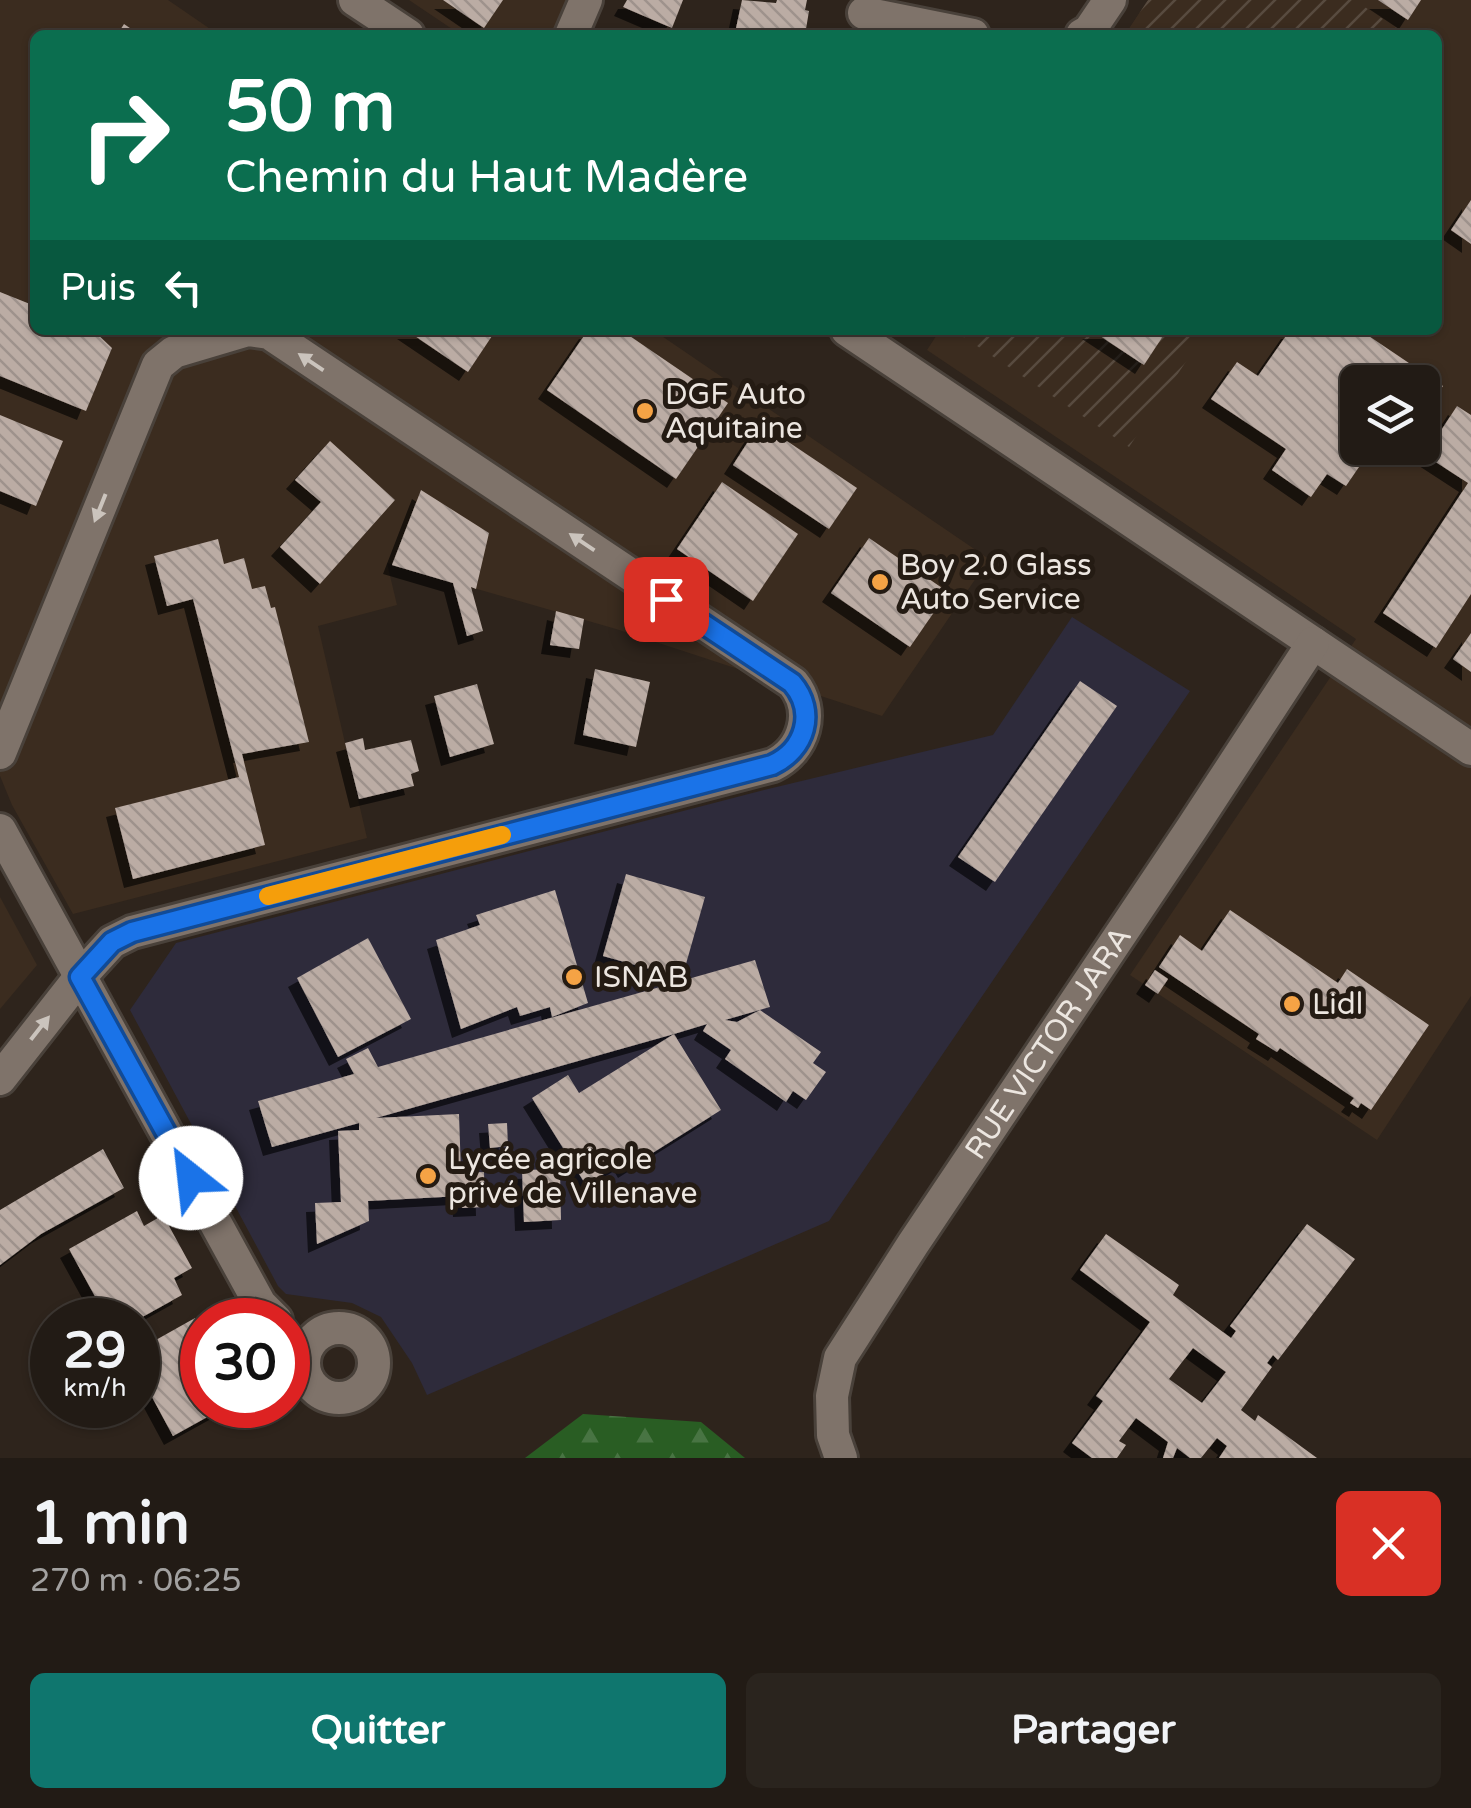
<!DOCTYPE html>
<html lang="fr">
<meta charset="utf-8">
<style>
:root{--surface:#221b15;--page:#2a241e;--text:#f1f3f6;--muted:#a2a1a0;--line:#3f3934;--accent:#0f766e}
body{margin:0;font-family:"Varela Round",sans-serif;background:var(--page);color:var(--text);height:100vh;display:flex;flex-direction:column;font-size:38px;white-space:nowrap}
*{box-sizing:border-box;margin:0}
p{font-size:32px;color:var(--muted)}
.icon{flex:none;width:55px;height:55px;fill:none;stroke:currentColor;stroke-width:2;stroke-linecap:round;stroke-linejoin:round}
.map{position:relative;height:1458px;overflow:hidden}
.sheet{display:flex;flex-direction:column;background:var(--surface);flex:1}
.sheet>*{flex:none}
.banner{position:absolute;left:30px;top:30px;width:1412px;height:305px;border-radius:15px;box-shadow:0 2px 8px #0004,0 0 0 2px var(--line);background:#0b6e4f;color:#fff;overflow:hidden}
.fabs{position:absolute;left:1340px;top:365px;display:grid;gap:20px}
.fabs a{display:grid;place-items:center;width:100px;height:100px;border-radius:15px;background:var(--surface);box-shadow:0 2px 8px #0004,0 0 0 2px var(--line);font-size:50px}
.speed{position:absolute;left:30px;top:1298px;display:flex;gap:20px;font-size:50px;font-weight:700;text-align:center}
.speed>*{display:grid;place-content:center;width:130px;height:130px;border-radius:50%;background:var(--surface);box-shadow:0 2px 8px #0004,0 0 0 2px var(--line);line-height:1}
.speed small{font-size:25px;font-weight:400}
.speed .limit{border:15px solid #d22;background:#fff;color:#111}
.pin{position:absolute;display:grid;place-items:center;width:85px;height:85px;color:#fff;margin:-42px;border-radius:20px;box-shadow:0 5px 15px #0006}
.me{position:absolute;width:110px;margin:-55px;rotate:331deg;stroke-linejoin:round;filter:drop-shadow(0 0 8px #0008)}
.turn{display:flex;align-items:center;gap:35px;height:210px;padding:0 30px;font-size:45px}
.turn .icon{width:130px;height:130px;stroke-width:2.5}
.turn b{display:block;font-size:70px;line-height:85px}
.then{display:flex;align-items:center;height:95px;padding:0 30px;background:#0003;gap:20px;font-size:38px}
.round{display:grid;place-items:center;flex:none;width:105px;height:105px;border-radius:15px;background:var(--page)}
.headline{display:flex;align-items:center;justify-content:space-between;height:170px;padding:0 30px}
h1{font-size:60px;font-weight:700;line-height:75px}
.cta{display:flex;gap:20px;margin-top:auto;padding:20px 30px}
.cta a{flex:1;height:115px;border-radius:15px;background:var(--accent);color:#fff;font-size:40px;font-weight:700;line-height:115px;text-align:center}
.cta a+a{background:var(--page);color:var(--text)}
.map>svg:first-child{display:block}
.built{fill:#3b2c1f;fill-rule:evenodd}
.industrial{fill:url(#industrial-furrows)}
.education{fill:#2e2b3b}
.forest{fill:url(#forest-firs)}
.building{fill:url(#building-back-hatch);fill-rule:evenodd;filter:url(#shadow)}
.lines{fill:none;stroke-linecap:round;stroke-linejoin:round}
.minor-casing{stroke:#49413a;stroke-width:38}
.minor{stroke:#7f736a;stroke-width:32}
.oneway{fill:#cbc4bd}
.route-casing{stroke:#114b97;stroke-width:25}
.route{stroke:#1a73e8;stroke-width:18}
.slow{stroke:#f59e0b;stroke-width:18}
.poi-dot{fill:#f5a345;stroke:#241b13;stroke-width:4}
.labels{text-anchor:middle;stroke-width:10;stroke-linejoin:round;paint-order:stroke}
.poi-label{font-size:30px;fill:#ece6e0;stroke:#241b13;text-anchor:start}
.street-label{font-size:30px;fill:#ece6e0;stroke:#241b13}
</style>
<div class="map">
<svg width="1471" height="1458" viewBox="0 0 1471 1458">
<defs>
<pattern id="industrial-furrows" width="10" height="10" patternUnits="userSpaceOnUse" patternTransform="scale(2.5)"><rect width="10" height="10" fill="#3b2c1f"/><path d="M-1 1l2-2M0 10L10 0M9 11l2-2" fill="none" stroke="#584b3f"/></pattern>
<pattern id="forest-firs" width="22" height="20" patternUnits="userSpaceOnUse" patternTransform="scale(2.5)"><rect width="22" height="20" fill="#295d23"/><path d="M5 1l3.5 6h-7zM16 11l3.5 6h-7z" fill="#487443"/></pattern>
<pattern id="building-back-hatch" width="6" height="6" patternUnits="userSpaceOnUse" patternTransform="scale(2.5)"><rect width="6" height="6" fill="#bbaca4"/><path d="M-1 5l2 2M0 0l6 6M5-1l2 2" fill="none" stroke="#9e928c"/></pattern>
<filter id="shadow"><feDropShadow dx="-9" dy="9" stdDeviation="0" flood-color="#0009"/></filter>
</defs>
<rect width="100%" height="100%" fill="#2e241c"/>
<g class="built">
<polygon points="0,0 168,0 219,35 35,35 35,330 653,330 989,559 882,716 616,629 387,563 397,605 318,626 367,838 73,914 12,805 0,776"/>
<polygon points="409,0 577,0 563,35 461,35"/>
<path d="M1148,0h323v996l-94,144 -247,-165 226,-336 -429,-289 13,-20h498v-295h-313zM1358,382h64v66h-64z"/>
<polygon points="0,897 37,965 0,1009"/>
</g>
<g class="industrial">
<polygon points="1148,0 1354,0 1406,34 1125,35"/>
<polygon points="953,330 1207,330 1129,447"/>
</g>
<polygon class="education" points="1072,617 1190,691 829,1221 427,1395 412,1363 381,1317 352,1303 286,1294 278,1286 130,1010 176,943 764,790 993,735"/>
<polygon class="forest" points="583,1414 701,1422 745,1458 525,1458"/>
<g class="building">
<polygon points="443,0 503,0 484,28"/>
<polygon points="627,0 683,0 672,28 623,7"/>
<polygon points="742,0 776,3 777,0 807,0 805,10 809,11 805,35 745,35 735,33"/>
<polygon points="1378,0 1421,0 1408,20"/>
<polygon points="124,24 140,35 117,35"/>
<polygon points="1471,200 1471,244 1451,230"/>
<polygon points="0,292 35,306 35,330 93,330 112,348 86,411 0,376"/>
<polygon points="406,330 496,330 468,372"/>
<polygon points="588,330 621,330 728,403 676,479 547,390"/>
<polygon points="1091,330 1167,330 1144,365"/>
<polygon points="1290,330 1360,330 1443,386 1422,416 1422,382 1358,382 1358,448 1372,448 1346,486 1327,474 1311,497 1272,470 1286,449 1211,399 1237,362 1258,376"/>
<polygon points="1457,406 1471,415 1471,594 1436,648 1383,613 1468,483 1425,455"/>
<polygon points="0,415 63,441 36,506 0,491"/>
<polygon points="760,423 857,488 829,529 733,465"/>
<polygon points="330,441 395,500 320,584 280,547 321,502 295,480"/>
<polygon points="722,482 798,534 753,601 677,549"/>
<polygon points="421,490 489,533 476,589 471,587 483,631 467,636 453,583 392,565"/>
<polygon points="869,538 948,592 910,647 831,593"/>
<polygon points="218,539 224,564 244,558 252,589 265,586 271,608 275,607 309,742 242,754 265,845 133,879 115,808 239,777 193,599 167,606 154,556"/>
<polygon points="556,611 584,619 579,649 550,645"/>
<polygon points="1471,633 1471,672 1453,659"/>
<polygon points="595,669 650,682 636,747 583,735"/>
<polygon points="1080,681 1117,706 995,882 958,857"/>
<polygon points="477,684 494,744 450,757 434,696"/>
<polygon points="363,738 365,750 411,740 419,771 411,774 414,786 359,799 345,743"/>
<polygon points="626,874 705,897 682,978 603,956"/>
<polygon points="555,890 588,1003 552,1017 550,1007 520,1016 517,1007 461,1029 436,940 480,925 476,915"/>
<polygon points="1230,910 1338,983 1347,969 1429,1025 1371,1110 1361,1103 1358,1108 1350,1103 1354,1098 1280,1048 1277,1052 1256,1039 1259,1034 1159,967 1180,935 1202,951"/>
<polygon points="368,938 411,1019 338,1057 297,978"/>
<polygon points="755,960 770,1007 725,1020 737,1022 760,1010 821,1052 813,1063 826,1072 806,1100 793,1091 786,1102 725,1059 731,1050 703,1031 707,1024 674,1034 721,1110 627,1169 623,1162 586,1185 532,1098 568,1075 579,1093 674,1034 376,1118 459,1114 461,1173 484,1172 485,1207 462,1208 461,1196 368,1201 369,1221 317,1244 315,1203 341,1202 338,1131 359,1130 359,1123 272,1147 258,1101 354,1074 346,1059 368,1048 378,1067"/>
<polygon points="1155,970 1168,979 1158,994 1145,985"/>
<polygon points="507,1123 508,1146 490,1148 488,1124"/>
<polygon points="103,1149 124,1188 41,1234 0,1265 0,1210"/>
<polygon points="560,1169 561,1220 524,1222 522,1170"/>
<polygon points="137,1211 144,1226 163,1215 192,1268 174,1278 182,1295 137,1320 108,1320 69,1249"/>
<path d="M1307,1224l48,35 -77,101 -5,-5 -6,8 5,4 -31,43 14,11 3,-6 59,43h-98l8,-12 -10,-8 -16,20h-11l-13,-10 -4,10h-10l5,-16 -32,-24 -17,23 7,4 -9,13h-25l-20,-15 31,-42 -7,-5 54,-74 -70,-52 26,-36 73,51 -6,10 58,43 5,-7 -6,-5zM1193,1348l33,24 -24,31 -33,-24z"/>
<polygon points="195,1318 202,1332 202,1405 229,1405 173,1436 138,1371 138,1350"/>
</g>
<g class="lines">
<g class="minor-casing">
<g id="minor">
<polyline points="355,0 408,35"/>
<polyline points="864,13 973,35"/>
<polyline points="571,35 586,0"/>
<polyline points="1082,35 1089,31 1110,0"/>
<polyline points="847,330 1471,749"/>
<path d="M0,753l158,-388 16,-13 74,-22 21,3 524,350c23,28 11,67 -20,82l-641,167 -20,10 -32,35 -80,102"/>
<polyline points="0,830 260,1304 276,1320"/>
<circle cx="339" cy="1363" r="35"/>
<path id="s1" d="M841,1458l-8,-23 -1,-39 8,-38 73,-114 279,-416 121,-185"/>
</g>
</g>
<use href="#minor" class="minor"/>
</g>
<defs><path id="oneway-solid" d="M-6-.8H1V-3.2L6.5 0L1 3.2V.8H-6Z" transform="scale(2.5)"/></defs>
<g class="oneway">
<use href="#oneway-solid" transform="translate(311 362) rotate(-146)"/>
<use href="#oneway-solid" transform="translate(100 508) rotate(112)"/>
<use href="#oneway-solid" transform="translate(582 542) rotate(-146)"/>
<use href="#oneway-solid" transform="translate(40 1028) rotate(-52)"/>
</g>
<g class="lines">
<g class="route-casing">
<path id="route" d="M191,1178l-111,-201 32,-35 20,-10 640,-167c33,-15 45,-53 20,-82l-126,-84"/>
</g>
<use href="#route" class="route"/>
<polyline class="slow" points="268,896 502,835"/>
</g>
<g class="poi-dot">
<circle cx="645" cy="411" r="10"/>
<circle cx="880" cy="582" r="10"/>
<circle cx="574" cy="977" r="10"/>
<circle cx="1292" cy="1004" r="10"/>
<circle cx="428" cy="1176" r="10"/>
</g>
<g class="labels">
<g class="poi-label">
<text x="665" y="404">DGF Auto<tspan x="665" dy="34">Aquitaine</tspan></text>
<text x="900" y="575">Boy 2.0 Glass<tspan x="900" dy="34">Auto Service</tspan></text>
<text x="594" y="987">ISNAB</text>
<text x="1312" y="1014">Lidl</text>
<text x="448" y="1169">Lycée agricole<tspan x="448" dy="34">privé de Villenave</tspan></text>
</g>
<g class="street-label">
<text dy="10" stroke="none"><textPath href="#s1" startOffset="480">RUE VICTOR JARA</textPath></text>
</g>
</g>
</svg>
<div class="fabs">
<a><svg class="icon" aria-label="layers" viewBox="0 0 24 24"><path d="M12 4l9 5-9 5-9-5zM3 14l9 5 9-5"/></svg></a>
</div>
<div class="speed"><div>29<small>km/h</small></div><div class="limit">30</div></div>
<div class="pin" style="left:666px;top:599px;background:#d93025"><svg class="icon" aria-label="arrive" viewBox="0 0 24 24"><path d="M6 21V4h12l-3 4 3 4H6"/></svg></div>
<svg class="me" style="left:191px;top:1178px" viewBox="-20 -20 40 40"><circle r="19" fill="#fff"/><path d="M0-13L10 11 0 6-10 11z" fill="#1a73e8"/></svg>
<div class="banner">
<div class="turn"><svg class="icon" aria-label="right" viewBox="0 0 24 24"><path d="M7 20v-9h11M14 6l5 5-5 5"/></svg><div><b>50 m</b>Chemin du Haut Madère</div></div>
<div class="then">Puis<svg class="icon" aria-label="left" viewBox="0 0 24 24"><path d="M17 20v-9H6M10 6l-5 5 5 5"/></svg></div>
</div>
</div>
<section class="sheet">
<div class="headline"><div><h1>1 min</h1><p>270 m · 06:25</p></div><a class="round" style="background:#d93025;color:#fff"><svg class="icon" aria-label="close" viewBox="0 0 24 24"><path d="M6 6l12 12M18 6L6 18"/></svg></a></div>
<div class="cta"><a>Quitter</a><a>Partager</a></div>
</section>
